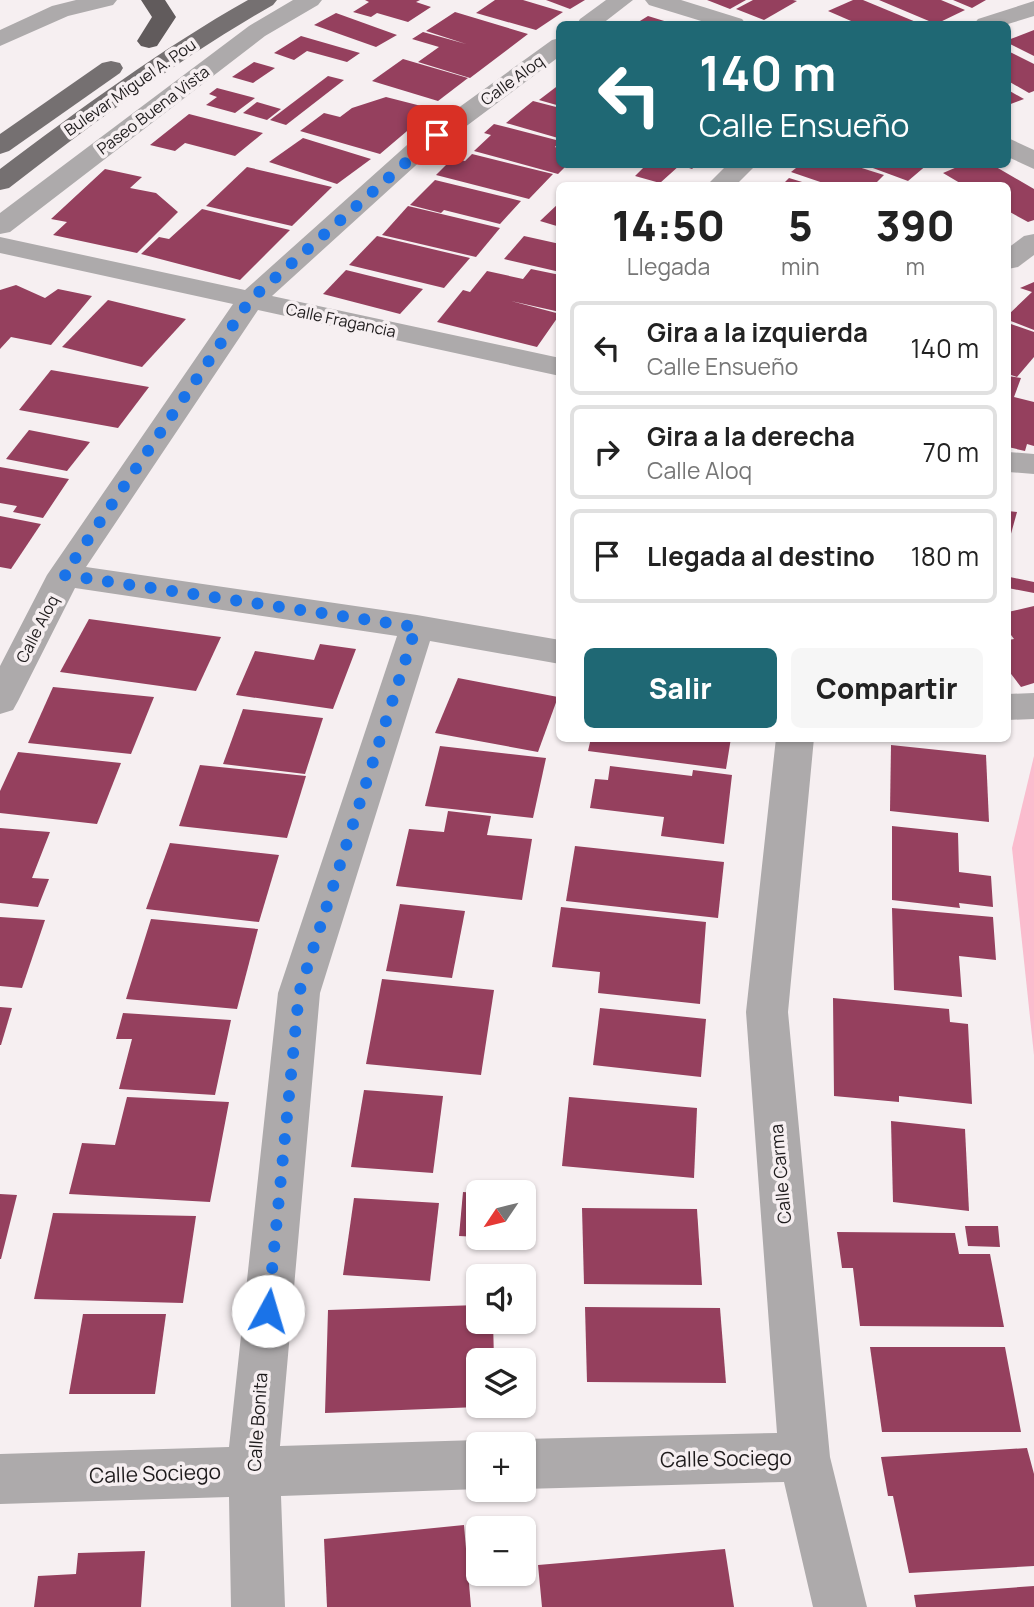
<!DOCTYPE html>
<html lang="es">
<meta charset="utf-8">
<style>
:root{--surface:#fff;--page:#f6f6f6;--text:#222;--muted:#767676;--line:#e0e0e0;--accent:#1f6874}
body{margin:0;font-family:Manrope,sans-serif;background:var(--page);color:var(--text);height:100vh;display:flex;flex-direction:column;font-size:26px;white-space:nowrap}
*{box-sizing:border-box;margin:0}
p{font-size:23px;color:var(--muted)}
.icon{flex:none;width:38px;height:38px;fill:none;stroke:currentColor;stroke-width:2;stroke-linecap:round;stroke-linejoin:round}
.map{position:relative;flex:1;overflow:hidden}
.panel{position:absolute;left:556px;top:182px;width:455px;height:560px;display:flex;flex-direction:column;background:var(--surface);border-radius:10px;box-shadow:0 2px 5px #0004}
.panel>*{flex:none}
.top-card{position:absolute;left:556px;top:21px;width:455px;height:147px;border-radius:10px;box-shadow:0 2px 5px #0004;background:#1f6874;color:#fff;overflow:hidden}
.needle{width:46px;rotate:235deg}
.buttons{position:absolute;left:466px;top:1180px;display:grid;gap:14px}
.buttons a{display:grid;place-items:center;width:70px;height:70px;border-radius:10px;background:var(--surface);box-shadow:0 2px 5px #0004;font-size:35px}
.pin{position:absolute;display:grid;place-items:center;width:60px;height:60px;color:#fff;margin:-30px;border-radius:14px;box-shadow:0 4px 10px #0006}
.me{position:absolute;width:77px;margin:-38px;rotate:6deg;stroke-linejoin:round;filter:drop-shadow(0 0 5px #0008)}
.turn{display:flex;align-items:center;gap:24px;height:147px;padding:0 28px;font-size:32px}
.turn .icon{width:91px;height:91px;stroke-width:2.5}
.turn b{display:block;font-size:49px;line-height:60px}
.eta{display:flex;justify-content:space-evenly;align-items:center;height:119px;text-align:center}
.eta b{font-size:42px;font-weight:800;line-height:49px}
.button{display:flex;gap:14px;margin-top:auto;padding:14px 28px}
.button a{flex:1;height:80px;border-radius:10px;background:var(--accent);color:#fff;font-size:28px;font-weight:800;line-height:80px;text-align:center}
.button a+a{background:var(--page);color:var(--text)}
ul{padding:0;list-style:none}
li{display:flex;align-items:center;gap:21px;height:94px;margin:0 14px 10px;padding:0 14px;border:4px solid var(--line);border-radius:10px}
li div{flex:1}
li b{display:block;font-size:26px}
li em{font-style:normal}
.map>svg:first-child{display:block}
.green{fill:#fbbcce}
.building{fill:#95405e}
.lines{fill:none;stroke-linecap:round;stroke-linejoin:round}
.minor{fill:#adaaab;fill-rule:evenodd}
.major{fill:#757071;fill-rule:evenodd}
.highway{fill:#615b5c;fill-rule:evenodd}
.route{stroke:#1a73e8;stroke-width:12;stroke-dasharray:0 21.6}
.labels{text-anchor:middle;stroke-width:7;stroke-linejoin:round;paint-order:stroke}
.far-street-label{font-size:16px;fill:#1e1b1c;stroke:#f6eff1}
.street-label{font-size:18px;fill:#1e1b1c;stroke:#f6eff1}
.near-street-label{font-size:21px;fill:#1e1b1c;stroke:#f6eff1}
</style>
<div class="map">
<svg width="1034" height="1607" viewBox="0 0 1034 1607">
<rect width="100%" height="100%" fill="#f6eff1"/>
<polygon class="green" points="1034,756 1034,1055 1012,848"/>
<g class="building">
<polygon points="365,0 420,0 416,2 431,7 408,22 377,13 371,17 353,12 369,2"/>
<polygon points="495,0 523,0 563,12 536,30 476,13"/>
<polygon points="546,0 585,0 570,9"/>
<polygon points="707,0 746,0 730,9"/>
<polygon points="753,0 793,0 797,1 764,20 736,9"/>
<polygon points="853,0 863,0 916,22 858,24 828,11"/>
<polygon points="879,0 941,0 965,10 936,24"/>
<polygon points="953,0 986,0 972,8"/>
<polygon points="455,12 528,34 470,78 418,62 439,47 412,39 423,32 466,44 426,31"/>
<polygon points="336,13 397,35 376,47 314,25"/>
<polygon points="648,16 674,24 635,24"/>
<polygon points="1034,30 1034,56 1008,43 1008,40"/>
<polygon points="301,36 360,53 347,62 307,51 294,60 274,53"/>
<polygon points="1008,51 1034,64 1034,91 1029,93 1008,81"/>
<polygon points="403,59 468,78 438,101 372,81"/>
<polygon points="254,62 275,68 253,83 232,77"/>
<polygon points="328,76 344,80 286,125 270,120"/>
<polygon points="560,84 560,106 539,100"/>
<polygon points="217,88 255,98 235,113 206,105 217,97 209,94"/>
<polygon points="1008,90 1024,99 1008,105"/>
<polygon points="386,97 433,109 380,154 300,131 324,113 340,117 352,108"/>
<polygon points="533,101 560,108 558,138 506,123"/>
<polygon points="257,102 281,109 267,120 243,113"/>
<polygon points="189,114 263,133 235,156 185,143 175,151 150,145"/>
<polygon points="494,124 560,141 555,147 560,149 560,164 568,164 558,174 474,151 491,135 484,133"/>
<polygon points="303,138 371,159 337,184 269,162"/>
<polygon points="472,154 553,174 529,199 436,175 453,158 465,161"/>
<polygon points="647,164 697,164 692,169 680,165 660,183 635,176"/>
<polygon points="801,164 849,164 884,175 873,186 832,186 791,172"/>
<polygon points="862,164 928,164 908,181"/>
<polygon points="964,164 991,164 1034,189 1034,220 1028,222 1008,211 1008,186 965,186 943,173"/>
<polygon points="247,167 332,187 292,226 206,206"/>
<polygon points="105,169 142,177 130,188 156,193 178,212 137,253 53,235 67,222 51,219"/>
<polygon points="789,178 812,185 812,186 781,186"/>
<polygon points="435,180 521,201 500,224 444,210 441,213 410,205"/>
<polygon points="560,202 560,227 540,221"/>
<polygon points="408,206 500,228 476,257 382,235"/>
<polygon points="202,209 290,230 240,280 141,254 159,237 169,239"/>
<polygon points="377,236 470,258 444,288 349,265"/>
<polygon points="524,236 560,244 560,272 504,259"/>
<polygon points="531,269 560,275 560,312 511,301 560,314 537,347 437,322 463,290 470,292 487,271 523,279"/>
<polygon points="346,270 423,289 400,314 323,294"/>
<polygon points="1034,282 1034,330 1008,320 1008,315 1032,292 1020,288"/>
<polygon points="16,285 45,298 58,289 92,296 51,345 11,337 0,349 0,290"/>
<polygon points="108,300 186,319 142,367 62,347"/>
<polygon points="1008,323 1034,332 1034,357 1017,377 1008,374"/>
<polygon points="51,370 149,387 118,428 19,410"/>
<polygon points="1008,376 1021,378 1014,397 1034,402 1034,446 1027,444 1025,451 1008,447"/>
<polygon points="29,430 90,442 67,471 6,459"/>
<polygon points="0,467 69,479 43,518 13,512 17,506 0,503"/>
<polygon points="1008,511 1017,512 1009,541 1008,541"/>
<polygon points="0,516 41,524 11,569 0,567"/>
<polygon points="1010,577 1034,582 1034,593 1008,588"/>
<polygon points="1034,606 1034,683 1021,687 1008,670 1008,640 1014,639 1008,631 1008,612"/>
<polygon points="89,619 221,637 196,691 60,672"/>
<polygon points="320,644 356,649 333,709 236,695 255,651 314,660"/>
<polygon points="458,678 558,697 538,752 435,733"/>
<polygon points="53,687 154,697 131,754 28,743"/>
<polygon points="243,709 323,718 305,774 223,764"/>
<polygon points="591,738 731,738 726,769 588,751"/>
<polygon points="891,745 986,755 989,822 890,811"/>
<polygon points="440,746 546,758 533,818 425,806"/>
<polygon points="18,752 121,763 97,824 0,813 0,791"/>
<polygon points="200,765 306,776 287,838 179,826"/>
<polygon points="610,766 692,776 693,770 732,775 724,844 661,836 664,817 590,808 595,779 608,780"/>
<polygon points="448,811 491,816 487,835 532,839 522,900 396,886 409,829 444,832"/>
<polygon points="892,826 958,833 959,872 991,876 993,907 959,903 960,908 892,900"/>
<polygon points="0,828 50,832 32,878 49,879 38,907 0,903"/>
<polygon points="170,843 279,855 259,922 146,909"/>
<polygon points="575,846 724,862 718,918 566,901"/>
<polygon points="400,904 465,911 452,978 386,971"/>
<polygon points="561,907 706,922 700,1004 598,993 600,972 552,967"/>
<polygon points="892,908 993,917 996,960 959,956 962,997 894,990"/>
<polygon points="0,917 45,920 22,988 0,986"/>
<polygon points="151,919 258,929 237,1009 126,999"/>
<polygon points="382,979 494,990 481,1075 366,1064"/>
<polygon points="833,998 949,1009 950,1022 968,1024 972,1104 899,1096 899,1102 834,1096"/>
<polygon points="0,1007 12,1008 1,1045 0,1045"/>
<polygon points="600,1008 706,1019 701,1077 593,1065"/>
<polygon points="123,1013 231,1020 215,1095 119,1089 132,1039 116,1039"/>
<polygon points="364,1090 443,1096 433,1173 351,1167"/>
<polygon points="127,1097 229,1102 210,1202 69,1194 82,1143 115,1145"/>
<polygon points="569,1097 697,1108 694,1178 562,1166"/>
<polygon points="891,1121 965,1129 969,1211 893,1202"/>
<polygon points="463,1192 478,1193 478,1237 459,1236"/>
<polygon points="0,1194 17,1195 1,1259 0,1259"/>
<polygon points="354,1198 439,1203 430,1281 343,1275"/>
<polygon points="582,1208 697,1209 702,1285 584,1284"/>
<polygon points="53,1213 196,1216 183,1303 34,1299"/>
<polygon points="965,1226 998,1226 1000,1247 968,1246"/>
<polygon points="837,1232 955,1233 959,1254 990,1254 1004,1327 860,1326 853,1268 842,1268"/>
<polygon points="478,1305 478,1321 493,1321 494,1360 478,1360 478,1407 325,1413 328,1310"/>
<polygon points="585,1307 720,1308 726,1383 587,1382"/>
<polygon points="83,1314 166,1314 155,1394 69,1394"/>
<polygon points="870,1347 1005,1347 1021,1432 882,1432"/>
<polygon points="1027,1448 1034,1474 1034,1566 909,1573 893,1496 888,1496 881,1457"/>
<polygon points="464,1525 471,1607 327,1607 324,1539"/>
<polygon points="725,1549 734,1607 542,1607 538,1565"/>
<polygon points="145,1551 141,1607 34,1607 38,1576 76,1574 78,1553"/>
<polygon points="1034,1586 1034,1607 916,1607 914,1595"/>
</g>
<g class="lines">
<g class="minor">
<polygon points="76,0 117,0 113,5 68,16 0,46 0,30 52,6"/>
<polygon points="293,0 322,0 318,5 265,36 10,232 0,234 0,213 249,26"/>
<polygon points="606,0 633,0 602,24 577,24 580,19"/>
<polygon points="645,0 681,0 742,19 746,24 711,24 649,5"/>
<polygon points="1034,1 1034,16 1008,24 974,24 978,19"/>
<polygon points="560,38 560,56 425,157 272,296 560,358 560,376 258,310 86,567 417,615 560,640 560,664 430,641 320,993 280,1446 478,1440 487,1444 478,1444 480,1489 281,1496 285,1607 231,1607 229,1497 0,1504 0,1454 229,1447 278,993 397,636 75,588 18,701 13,710 0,714 0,666 47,575 233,304 0,253 0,237 245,290 407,145 552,40"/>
<polygon points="1008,138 1034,150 1034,169 1008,157"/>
<polygon points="728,164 757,164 735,186 706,186"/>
<polygon points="1034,234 1034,255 1018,267 1008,269 1008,248 1024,236"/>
<polygon points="1008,452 1034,454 1034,474 1008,472"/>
<polygon points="1034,693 1034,719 1008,720 1008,694"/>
<polygon points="776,738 814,738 788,1012 830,1457 867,1607 813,1607 784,1482 523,1489 523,1444 512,1444 523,1439 777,1433 746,1012"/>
</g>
<g class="major">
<path d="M248,0h29l-4,5c-93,53 -178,117 -264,183l-9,2v-21c80,-60 161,-120 248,-169z"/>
<polygon points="111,61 120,63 123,68 120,73 9,151 0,154 0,134 102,63"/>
</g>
<polygon class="highway" points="141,0 165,0 176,17 157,46 149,48 141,46 137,41 152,17"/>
</g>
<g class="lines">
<polyline class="route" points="268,1311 299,993 416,627 64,575 250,300 437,135"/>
</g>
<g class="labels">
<g class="far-street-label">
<text transform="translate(512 80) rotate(-36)" y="6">Calle Aloq</text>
<text transform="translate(130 87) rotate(-35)" y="6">Bulevar Miguel A. Pou</text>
<text transform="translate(153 110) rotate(-37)" y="6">Paseo Buena Vista</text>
<text transform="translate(341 320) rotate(12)" y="6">Calle Fragancia</text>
<text transform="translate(37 629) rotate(-63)" y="6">Calle Aloq</text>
</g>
<g class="street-label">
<text transform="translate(781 1174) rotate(-95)" y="6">Calle Carma</text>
<text transform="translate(258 1422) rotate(-86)" y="6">Calle Bonita</text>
</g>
<g class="near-street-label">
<text transform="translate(726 1459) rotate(-1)" y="7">Calle Sociego</text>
<text transform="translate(155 1474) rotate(-2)" y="7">Calle Sociego</text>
</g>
</g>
</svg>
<div class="buttons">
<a><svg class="needle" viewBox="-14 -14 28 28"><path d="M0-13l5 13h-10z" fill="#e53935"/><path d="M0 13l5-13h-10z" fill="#767676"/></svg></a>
<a><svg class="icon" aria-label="sound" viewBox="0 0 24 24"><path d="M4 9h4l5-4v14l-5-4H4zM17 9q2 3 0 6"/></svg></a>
<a><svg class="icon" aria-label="layers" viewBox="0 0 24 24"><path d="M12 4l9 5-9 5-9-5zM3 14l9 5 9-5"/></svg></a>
<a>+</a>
<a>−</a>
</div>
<div class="pin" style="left:437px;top:135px;background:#d93025"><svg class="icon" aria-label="arrive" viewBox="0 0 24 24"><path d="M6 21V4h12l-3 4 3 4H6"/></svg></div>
<svg class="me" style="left:268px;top:1311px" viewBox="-20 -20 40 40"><circle r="19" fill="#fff"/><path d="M0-13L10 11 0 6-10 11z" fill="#1a73e8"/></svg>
<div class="top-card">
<div class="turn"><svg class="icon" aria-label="left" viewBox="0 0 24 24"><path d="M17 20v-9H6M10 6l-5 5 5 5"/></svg><div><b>140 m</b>Calle Ensueño</div></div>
</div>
<section class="panel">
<div class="eta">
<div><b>14:50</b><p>Llegada</p></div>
<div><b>5</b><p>min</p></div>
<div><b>390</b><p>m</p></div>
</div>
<ul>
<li><svg class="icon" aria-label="left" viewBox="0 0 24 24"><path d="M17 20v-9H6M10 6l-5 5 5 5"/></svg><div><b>Gira a la izquierda</b><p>Calle Ensueño</p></div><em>140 m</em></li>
<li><svg class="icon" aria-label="right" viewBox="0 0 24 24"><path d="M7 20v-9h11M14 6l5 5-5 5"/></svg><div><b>Gira a la derecha</b><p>Calle Aloq</p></div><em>70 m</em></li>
<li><svg class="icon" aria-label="arrive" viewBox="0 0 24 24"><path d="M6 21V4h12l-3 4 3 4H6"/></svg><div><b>Llegada al destino</b></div><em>180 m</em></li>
</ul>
<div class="button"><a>Salir</a><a>Compartir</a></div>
</section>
</div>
